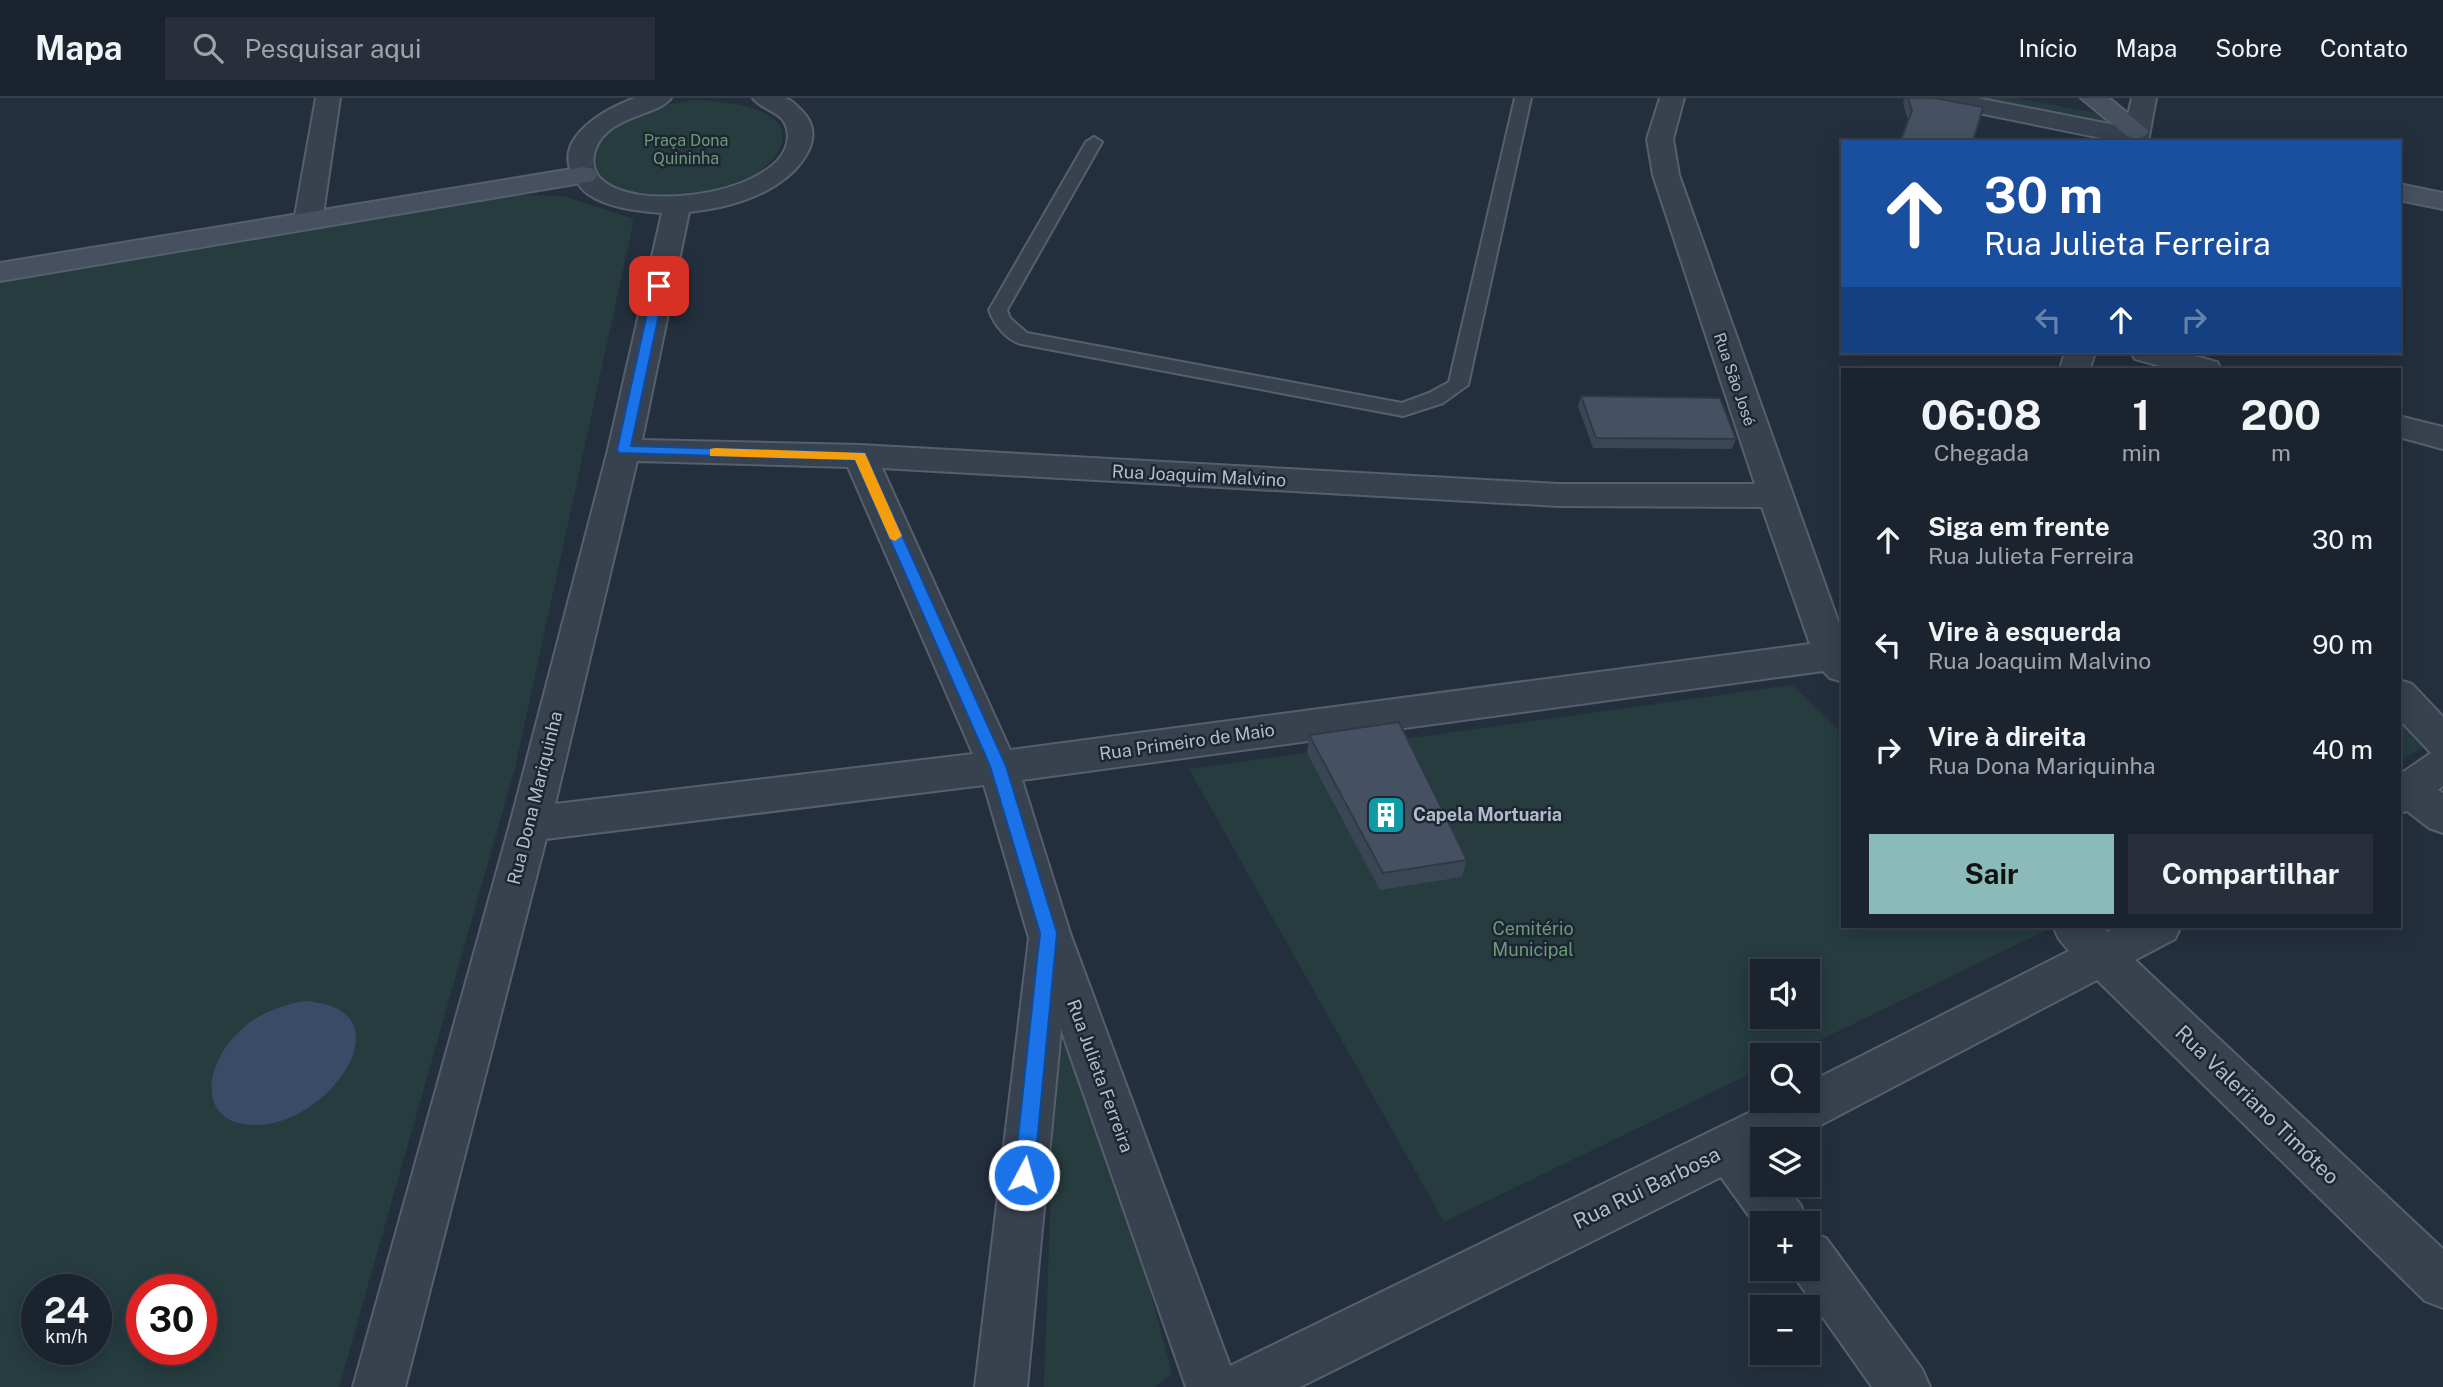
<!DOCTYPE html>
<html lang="pt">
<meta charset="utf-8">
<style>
:root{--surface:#1b232e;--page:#282f3a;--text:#f1f3f6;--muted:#a0a4aa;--line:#39404a;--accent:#8bbbb9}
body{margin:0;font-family:"Public Sans",sans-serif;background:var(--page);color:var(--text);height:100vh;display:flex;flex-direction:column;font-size:26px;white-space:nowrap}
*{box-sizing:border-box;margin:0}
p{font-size:23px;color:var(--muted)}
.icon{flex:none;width:38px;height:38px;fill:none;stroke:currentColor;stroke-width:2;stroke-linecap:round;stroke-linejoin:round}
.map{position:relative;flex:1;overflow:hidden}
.details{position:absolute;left:1841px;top:270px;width:560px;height:560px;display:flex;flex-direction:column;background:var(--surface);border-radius:0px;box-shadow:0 4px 18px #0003,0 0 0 2px var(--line)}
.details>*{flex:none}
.banner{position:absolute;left:1841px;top:42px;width:560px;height:214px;border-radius:0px;box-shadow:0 4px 18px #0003,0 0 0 2px var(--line);background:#1a4fa0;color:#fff;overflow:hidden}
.tools{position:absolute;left:1750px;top:861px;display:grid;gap:14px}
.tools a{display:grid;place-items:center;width:70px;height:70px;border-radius:0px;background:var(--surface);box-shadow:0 4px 18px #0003,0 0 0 2px var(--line);font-size:35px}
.speed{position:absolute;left:21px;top:1176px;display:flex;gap:14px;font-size:35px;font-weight:700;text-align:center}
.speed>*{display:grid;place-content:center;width:91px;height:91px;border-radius:50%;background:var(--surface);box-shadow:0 4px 18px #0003,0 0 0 2px var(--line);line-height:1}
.speed small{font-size:18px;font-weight:400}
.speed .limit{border:10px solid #d22;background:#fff;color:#111}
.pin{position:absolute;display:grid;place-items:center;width:60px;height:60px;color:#fff;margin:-30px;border-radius:14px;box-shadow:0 4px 10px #0006}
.me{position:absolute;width:77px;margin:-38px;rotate:6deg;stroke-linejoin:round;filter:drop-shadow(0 0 5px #0008)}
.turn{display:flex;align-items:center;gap:24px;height:147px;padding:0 28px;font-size:32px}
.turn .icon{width:91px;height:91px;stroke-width:2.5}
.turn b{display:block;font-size:49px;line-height:60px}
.lanes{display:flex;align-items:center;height:66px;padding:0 28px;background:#0003;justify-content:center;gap:35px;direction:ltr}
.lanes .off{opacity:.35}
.eta{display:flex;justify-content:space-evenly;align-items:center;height:119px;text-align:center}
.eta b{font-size:42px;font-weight:700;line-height:49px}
.action{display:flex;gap:14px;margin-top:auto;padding:14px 28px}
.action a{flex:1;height:80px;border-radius:0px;background:var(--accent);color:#111;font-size:28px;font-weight:700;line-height:80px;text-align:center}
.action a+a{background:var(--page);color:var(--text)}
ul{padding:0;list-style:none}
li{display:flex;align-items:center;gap:21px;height:105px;padding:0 28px}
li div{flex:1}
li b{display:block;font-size:26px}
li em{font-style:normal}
header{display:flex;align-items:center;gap:42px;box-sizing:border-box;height:98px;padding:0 35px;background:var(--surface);border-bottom:2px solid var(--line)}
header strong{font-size:33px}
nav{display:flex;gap:38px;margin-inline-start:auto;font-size:24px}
.search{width:490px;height:63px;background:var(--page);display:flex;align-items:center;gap:18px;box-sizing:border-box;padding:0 24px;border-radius:0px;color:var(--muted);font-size:26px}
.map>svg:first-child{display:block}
.green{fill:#263c3f;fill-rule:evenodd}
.water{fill:#394c67}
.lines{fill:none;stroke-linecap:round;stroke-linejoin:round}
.lane-casing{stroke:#565f6c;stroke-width:4}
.street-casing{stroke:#565f6c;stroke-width:4}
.secondary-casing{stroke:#565f6c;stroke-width:4}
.lane{fill:#38414e;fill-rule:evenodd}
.street{fill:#38414e;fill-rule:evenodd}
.secondary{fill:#465061;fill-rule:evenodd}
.wall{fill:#3b4654}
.building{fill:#455162;stroke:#303945;stroke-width:2}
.route{fill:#1a73e8;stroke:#114b97;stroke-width:2}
.slow{fill:#f59e0b}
.labels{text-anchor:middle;stroke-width:5;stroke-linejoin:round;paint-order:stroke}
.far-park-label{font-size:16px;fill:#6b9a76;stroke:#1d2633}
.far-street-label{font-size:16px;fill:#b4bcc9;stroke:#1d2633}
.street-label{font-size:18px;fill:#b4bcc9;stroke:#1d2633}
.poi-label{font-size:18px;font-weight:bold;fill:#b4bcc9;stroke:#1d2633;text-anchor:start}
.park-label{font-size:18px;fill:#6b9a76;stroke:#1d2633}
.near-street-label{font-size:21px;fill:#b4bcc9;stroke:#1d2633}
</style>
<header>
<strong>Mapa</strong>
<div class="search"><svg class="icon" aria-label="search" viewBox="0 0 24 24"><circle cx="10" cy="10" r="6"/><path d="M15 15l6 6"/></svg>Pesquisar aqui</div>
<nav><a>Início</a><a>Mapa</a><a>Sobre</a><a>Contato</a></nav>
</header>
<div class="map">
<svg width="2443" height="1289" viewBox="0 0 2443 1289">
<rect width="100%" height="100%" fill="#242f3e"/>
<g class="green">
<polygon points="1902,0 2016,0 2106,17 2125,41"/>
<path d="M696,2c26,1 113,8 79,56 -24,34 -79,43 -117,41 -20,-1 -44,-4 -59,-19 -6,-6 -8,-16 -6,-24 11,-40 68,-49 103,-54z"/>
<path d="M501,96l62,2 71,23 -119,549 -176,619h-339v-1109zM37,1192h59v59h-59zM142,1192h59v59h-59z"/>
<path d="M1792,587l51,49v192h200l4,4 -258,125h-27v13l-318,154 -255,-453zM1762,873h46v46h-46z"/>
<polygon points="2399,623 2426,648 2399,663"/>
<polygon points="1056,946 1086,949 1172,1276 1154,1289 1044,1289"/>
</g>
<path class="water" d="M304,903c107,6 27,122 -45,124 -63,2 -56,-59 -21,-92 18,-19 41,-27 66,-32z"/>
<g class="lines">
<g class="lane-casing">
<path id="lane" d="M1515,0h16l-63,287 -25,18 -40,13 -382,-72c-15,-4 -27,-20 -32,-34l97,-168 8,-5 8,5 -95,168 3,8 17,15 375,70 27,-10 20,-11z"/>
</g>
<g class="street-casing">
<g id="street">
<polygon points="316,0 340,0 322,123 318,129 308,131 298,129 294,123"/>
<path d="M635,0h36c-12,18 -65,17 -76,53 -23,74 208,51 192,-22 -4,-18 -25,-18 -34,-31 10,0 22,0 32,0 7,2 12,8 17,13 26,26 -2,59 -26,74 -25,16 -57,24 -87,27l-47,228 218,5 698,39h197l-102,-309 -6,-36 13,-41h24l-11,41 6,36 164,460v47l-13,-4 -7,-7 -801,109 48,153 160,433 543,-265h35v-18l261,-132 -10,-12 -6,-13h48l6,6 12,-6h62l-6,13 -40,21 308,289v59l-18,-7 -328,-321 -303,159h-32v46h24l15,21 7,17v2l-46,-2v11l-41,-57 -421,210h-114l-125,-358 -34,358h-52l54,-449 -45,-153 -438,54 -141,548h-52l157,-563 98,-374 54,-237c-24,-2 -54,-5 -74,-19 -6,-4 -10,-10 -14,-17 -23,-39 31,-68 61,-79zM637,363l211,6 125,287 -418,50zM882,370l676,38 204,1 48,137 -800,106z"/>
<polygon points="1927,0 1977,0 2125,29 2132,0 2156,0 2148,44 2121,44 1939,7 1930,5"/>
<polygon points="2065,254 2095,254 2090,271 2060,271"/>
<polygon points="2131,254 2180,254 2217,264 2221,271 2172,271 2135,261"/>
<polygon points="2399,318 2443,329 2443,351 2399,339"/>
<polygon points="2399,582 2412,586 2443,619 2443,688 2438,692 2443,695 2443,735 2429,730 2407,713 2399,715 2399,677 2431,655 2399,621"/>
<polygon points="1808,1133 1826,1140 1922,1271 1930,1289 1872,1289 1789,1171 1808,1171"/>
</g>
</g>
<g class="secondary-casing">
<g id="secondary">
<polygon points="2081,0 2109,0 2149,33 2145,38 2136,41 2127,38"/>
<polygon points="584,69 593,71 597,77 593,83 0,183 0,165"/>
<polygon points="2399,86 2443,95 2443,111 2399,102"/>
</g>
</g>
<use href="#lane" class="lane"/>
<use href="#street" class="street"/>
<use href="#secondary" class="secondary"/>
</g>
<g class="wall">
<polygon points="1905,0 1934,0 1908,23 1903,5"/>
<polygon points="1581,298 1736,341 1732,351 1593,350 1578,308"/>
<polygon points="1309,637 1467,762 1462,779 1380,792 1307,655"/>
</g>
<g class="building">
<polygon points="1908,0 1934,0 1983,9 1973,44 1900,44 1912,13"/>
<polygon points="1581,298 1720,300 1736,341 1596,340"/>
<polygon points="1399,624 1467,762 1383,775 1309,637"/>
</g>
<polygon class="route" points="659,185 665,188 631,348 865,355 1006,668 1057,835 1034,1077 1031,1084 1024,1087 1017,1084 1014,1077 1040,835 990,668 855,362 619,355 617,352 653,188"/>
<polygon class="slow" points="715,350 865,355 902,438 895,443 890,441 855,362 710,358 710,351"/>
<defs>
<g id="building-square" transform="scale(2.0125)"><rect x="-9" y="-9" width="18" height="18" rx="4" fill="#0f9aa8" stroke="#1d2633"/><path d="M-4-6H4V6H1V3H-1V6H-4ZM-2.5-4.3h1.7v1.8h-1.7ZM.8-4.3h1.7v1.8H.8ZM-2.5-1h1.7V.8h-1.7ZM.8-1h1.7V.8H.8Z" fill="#fff"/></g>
</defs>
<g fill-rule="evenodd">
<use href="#building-square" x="1386" y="717"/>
</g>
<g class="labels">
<g class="far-park-label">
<text x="686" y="48">Praça Dona<tspan x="686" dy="18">Quininha</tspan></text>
</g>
<g class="far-street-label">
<text transform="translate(1735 281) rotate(71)" y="6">Rua São José</text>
</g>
<g class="street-label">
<text transform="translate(1199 378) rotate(3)" y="6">Rua Joaquim Malvino</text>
<text transform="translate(1187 644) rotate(-8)" y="6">Rua Primeiro de Maio</text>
<text transform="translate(535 700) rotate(-76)" y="6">Rua Dona Mariquinha</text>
<text transform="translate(1100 978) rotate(70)" y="6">Rua Julieta Ferreira</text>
</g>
<g class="poi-label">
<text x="1413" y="723">Capela Mortuaria</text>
</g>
<g class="park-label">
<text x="1533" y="837">Cemitério<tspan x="1533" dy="21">Municipal</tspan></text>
</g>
<g class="near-street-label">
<text transform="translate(2257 1007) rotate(44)" y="7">Rua Valeriano Timóteo</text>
<text transform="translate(1647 1090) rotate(-26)" y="7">Rua Rui Barbosa</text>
</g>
</g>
</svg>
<div class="tools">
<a><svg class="icon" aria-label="sound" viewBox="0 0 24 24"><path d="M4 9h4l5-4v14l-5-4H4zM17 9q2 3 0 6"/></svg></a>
<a><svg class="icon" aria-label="search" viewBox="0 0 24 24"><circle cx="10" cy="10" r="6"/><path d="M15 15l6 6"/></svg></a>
<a><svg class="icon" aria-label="layers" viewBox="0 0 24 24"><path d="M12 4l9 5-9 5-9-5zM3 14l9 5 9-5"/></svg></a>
<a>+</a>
<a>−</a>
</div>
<div class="speed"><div>24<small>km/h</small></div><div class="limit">30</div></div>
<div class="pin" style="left:659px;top:188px;background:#d93025"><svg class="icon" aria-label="arrive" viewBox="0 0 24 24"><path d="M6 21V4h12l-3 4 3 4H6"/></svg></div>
<svg class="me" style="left:1024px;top:1077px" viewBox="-20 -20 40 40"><circle r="17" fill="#1a73e8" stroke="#fff" stroke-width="3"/><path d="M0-11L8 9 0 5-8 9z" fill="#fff"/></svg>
<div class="banner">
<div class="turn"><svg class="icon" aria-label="ahead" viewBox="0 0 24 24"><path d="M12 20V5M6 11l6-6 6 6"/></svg><div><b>30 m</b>Rua Julieta Ferreira</div></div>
<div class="lanes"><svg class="icon off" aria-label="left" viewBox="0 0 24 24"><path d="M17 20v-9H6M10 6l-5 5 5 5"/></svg><svg class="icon" aria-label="ahead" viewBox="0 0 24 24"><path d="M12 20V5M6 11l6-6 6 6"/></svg><svg class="icon off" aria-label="right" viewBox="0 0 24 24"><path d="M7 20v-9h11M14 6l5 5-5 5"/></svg></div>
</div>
<section class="details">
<div class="eta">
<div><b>06:08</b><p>Chegada</p></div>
<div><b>1</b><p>min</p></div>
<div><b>200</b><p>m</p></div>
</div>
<ul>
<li><svg class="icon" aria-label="ahead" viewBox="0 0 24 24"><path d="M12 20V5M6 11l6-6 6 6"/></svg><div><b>Siga em frente</b><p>Rua Julieta Ferreira</p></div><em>30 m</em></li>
<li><svg class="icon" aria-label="left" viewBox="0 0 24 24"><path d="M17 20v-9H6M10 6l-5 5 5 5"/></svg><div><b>Vire à esquerda</b><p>Rua Joaquim Malvino</p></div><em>90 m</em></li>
<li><svg class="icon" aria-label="right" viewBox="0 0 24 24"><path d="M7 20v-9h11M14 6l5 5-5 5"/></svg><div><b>Vire à direita</b><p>Rua Dona Mariquinha</p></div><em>40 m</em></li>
</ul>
<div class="action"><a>Sair</a><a>Compartilhar</a></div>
</section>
</div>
